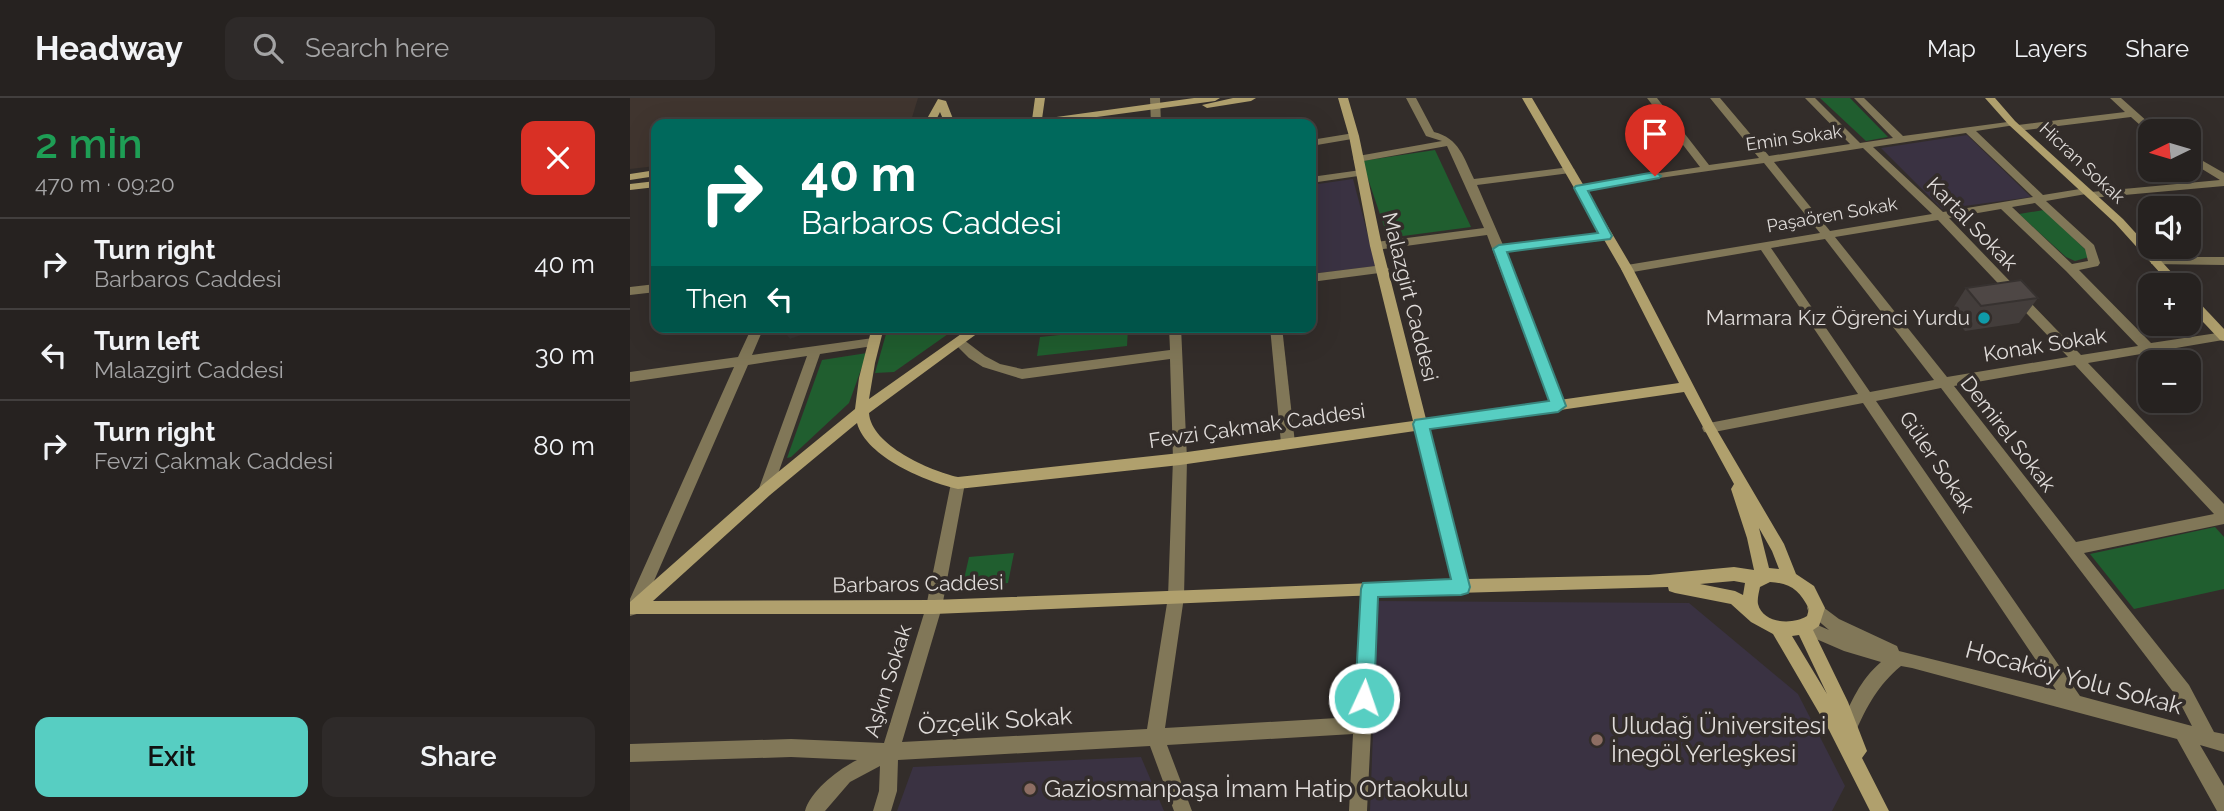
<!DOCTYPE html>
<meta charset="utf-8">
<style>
:root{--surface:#262220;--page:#2e2a29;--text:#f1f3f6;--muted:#a4a4a5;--line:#423f3e;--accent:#57cec2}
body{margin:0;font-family:Raleway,sans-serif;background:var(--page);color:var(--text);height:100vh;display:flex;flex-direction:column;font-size:26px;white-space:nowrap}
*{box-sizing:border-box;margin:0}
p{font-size:23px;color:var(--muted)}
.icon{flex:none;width:38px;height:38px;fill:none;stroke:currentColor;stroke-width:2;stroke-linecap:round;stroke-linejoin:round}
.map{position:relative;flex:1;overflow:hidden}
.details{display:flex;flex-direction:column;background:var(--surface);width:630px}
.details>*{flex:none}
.banner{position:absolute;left:21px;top:21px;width:665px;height:214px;border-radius:14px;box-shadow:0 7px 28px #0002,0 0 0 2px var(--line);background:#00695c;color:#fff;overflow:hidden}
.needle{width:46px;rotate:265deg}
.controls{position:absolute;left:1508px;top:21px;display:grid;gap:14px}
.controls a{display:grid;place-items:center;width:63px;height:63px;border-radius:14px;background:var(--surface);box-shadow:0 7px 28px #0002,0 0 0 2px var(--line);font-size:35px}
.pin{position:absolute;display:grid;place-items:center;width:60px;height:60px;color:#fff;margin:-72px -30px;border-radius:50% 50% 50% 0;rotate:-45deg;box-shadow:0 0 7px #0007}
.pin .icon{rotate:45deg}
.me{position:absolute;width:77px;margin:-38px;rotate:3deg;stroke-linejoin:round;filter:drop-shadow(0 0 5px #0008)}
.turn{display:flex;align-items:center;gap:24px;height:147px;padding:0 35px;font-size:32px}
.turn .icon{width:91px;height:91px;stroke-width:2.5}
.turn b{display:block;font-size:49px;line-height:60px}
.then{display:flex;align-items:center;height:66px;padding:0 35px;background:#0003;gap:14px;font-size:26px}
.round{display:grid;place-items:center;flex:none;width:74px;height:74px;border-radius:14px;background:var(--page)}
.headline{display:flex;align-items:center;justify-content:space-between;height:119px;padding:0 35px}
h1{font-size:42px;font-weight:600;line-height:52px;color:#1e9e55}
.action{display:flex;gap:14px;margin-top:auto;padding:14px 35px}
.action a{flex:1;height:80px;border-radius:14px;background:var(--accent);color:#111;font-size:28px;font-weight:600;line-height:80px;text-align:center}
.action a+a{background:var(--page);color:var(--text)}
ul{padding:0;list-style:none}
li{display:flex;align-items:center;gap:21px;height:91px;padding:0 35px;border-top:2px solid var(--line)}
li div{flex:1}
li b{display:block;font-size:26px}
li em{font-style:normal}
header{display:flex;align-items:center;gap:42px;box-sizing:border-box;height:98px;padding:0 35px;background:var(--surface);border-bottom:2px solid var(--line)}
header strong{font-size:33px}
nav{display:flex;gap:38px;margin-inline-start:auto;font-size:24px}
.search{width:490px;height:63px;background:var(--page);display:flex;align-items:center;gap:18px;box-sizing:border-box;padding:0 24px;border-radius:14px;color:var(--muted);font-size:26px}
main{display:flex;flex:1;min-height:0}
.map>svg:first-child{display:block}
.built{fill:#40352f}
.education{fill:#3a3242}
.green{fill:#205e2f}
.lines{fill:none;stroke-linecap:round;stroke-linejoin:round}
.street{fill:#817758;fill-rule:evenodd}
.secondary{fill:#b0a06d;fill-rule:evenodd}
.wall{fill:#433d3b}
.shaded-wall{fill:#373230}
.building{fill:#4e4745;stroke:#373230;stroke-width:2}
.route{fill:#57cec2;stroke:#39867e;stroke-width:2}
.culture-dot{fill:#0f9aa8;stroke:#332d2a;stroke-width:2.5}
.education-dot{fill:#8d6e63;stroke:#332d2a;stroke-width:2.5}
.labels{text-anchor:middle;stroke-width:7;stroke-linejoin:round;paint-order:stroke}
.far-street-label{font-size:18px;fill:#dfdbd9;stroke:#332d2a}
.street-label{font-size:21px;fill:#dfdbd9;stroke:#332d2a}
.poi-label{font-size:21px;fill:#dfdbd9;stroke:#332d2a;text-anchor:end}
.near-street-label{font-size:24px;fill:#dfdbd9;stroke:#332d2a}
.near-poi-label{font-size:24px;fill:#dfdbd9;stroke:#332d2a;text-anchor:start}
</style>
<header>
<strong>Headway</strong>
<div class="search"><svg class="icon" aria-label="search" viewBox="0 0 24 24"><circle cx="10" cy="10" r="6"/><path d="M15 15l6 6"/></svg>Search here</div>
<nav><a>Map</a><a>Layers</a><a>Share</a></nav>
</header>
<main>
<section class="details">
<div class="headline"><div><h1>2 min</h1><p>470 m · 09:20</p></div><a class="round" style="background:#d93025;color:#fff"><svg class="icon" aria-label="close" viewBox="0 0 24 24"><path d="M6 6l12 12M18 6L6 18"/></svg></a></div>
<ul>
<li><svg class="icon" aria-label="right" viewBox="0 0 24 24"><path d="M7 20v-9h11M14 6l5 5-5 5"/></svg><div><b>Turn right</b><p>Barbaros Caddesi</p></div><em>40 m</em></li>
<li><svg class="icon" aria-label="left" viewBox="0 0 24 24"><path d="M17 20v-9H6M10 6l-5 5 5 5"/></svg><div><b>Turn left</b><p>Malazgirt Caddesi</p></div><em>30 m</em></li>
<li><svg class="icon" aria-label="right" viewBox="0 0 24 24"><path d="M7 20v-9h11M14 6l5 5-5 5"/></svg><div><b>Turn right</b><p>Fevzi Çakmak Caddesi</p></div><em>80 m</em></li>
</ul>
<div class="action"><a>Exit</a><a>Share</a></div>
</section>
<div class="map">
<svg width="1594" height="713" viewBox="0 0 1594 713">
<rect width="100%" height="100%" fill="#332d2a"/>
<polygon class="built" points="0,0 288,0 280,26 26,26 26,68 0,71"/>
<g class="education">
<polygon points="1337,37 1401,99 1312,111 1251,50"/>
<polygon points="723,81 746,168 681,176 681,87"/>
<polygon points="748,503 1059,505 1168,596 1215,688 1202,713 740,713"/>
<polygon points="511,659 534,713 267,713 283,669"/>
</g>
<g class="green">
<polygon points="1190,0 1220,0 1258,39 1236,43"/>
<polygon points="805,52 841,129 758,140 732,63"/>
<polygon points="1414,112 1459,155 1459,159 1445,163 1436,159 1389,116"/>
<polygon points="258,229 328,229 264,274 245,275"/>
<polygon points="498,230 497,248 407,258 410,239"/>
<polygon points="237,255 219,305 161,359 157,360 192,262"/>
<polygon points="1585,429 1594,439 1594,491 1504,511 1460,456"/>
<polygon points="384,455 378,485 332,490 339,459"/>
</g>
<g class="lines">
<g class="street">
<polygon points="520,0 530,0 531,26 521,26"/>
<path d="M776,0h10l18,34c25,6 30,26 40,47l96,-12 5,3 -5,3 -93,12 26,60 103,-13 6,4 -6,4 -100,12 59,154 -2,4 -5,1 -7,-5 -64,-171 -111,15 -6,-4 6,-4 108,-14 -37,-82 -89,16 -5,-3 5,-3 84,-15 -16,-5z"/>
<path d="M1017,0h10l52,67 50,-7 -49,-60h10l49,58 81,-12 -45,-46h10l45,45 33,-5 -39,-40h10l39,38 112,-15v4l-39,6 67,64 43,-7 5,4 129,-12 -31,-19v-8l35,20v13l-133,12 -5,-4 -40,7 48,44 6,18 -2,3 -19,4 72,73 73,-11 -1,8 -135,23 136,141v20l-140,29 105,132 25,47 10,2v18l-24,-7 24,41v25h-7l-40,-72 -265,-71 -11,-2c-23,19 -34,40 -46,67l-6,3 -6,-3 -3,-6c11,-25 20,-47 41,-65l-37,-11 -44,-19 -2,-5 2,-5 6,-2 23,10 -20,-17 -2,-5 2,-5 6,-2 24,18 58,27 2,5 157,39 -193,-287 -154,30 -5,-1 -2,-4 2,-4 5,-1 149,-29 -97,-144 -134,23 -4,-1 -2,-3 6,-4 193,-32 -56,-70 -188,27 -1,-2 5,-3 120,-18zM1336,35l67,64 -90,15 -70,-65zM1233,50l69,66 -102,17 -56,-69zM1405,105l50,46 3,12 -16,3 -60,-57zM1371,111l65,62 72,75 -57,9 -132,-137zM1308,122l130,137 -121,20 -112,-140zM1195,141l109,141 -64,12 -99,-144zM1445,267l139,149 -138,28 -122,-156zM1311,290l236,309 15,29 -112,-30 -204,-295z"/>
<polygon points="1480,0 1491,0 1528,33 1519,35 1501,19 1388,33 1383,30 1388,27 1495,14"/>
<polygon points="724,35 729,38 728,40 681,48 681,42"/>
<polygon points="731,72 736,75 735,77 681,85 681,79"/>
<polygon points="1525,159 1594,159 1594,167 1521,166 1521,160"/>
<polygon points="753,167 759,171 757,174 681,184 681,176"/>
<polygon points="26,186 26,194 0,197 0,189"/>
<polygon points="122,229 134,229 122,257 243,240 249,244 243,248 190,256 142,393 140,397 130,397 128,393 177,258 118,267 10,515 0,518 0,501 104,269 0,284 0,274 108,259"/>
<path d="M539,229h12l6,132 -3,138 -19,131 189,-11 8,-128 2,-5 6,-2 6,2 2,5 -11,222h-18l4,-77 -186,11 25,66h-18l-24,-65 -252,14 -1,31 -6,20h-18l6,-20 1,-25 -30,16 -25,29h-20c5,-20 34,-42 52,-51l-66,-3 -161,5v-18l161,-5 93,4 42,-136 25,-124 2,-4h10l2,4 -23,124 -40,135 245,-13 21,-132 5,-138 -3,-100 -148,20 -39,-12 -14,-9 -15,-15 2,-3h8l21,16 15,8 22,5 148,-19z"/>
<polygon points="640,229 652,229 665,345 663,349 653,349 651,345"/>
</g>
<g class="secondary">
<polygon points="405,0 415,0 412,21 564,0 590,0 585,3 415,26 390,26 392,24 402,22"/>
<polygon points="603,0 626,0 621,3 577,10 572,7"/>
<path d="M708,0h10l11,38 23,110 44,173 253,-36 -58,-114 -99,-171h10l101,171 81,156 70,119 12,30 18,12 11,22 -6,18 -6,4 35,72 19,49 -5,7 27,53h-19l-41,-81 -56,-96 -22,-12 -20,-18 -56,-11 -6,-2 -1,-4 -315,9 -419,18h-304v-12l130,-115 95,-78 4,-31 13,-51h12l-9,36 -6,36 102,-72h15l-117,86c2,32 61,58 89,64l222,-24 233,-32 -43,-175 -21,-110zM1054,294l50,92 -3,5 16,49 7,32 -20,-3 -85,8 -182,4 -39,-150zM227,325c9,34 70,59 101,66l222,-24 235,-34 36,149 -517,20 -281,1 117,-106zM1129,430l13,23 7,18 -10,-1zM1104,483l11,2 -2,12 -8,-4 -35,-7zM1140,484c21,1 30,9 39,27l-2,7c-14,9 -44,8 -49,-12 -1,-5 1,-12 2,-17zM1169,537l28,59 -35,-58z"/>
<polygon points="1355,0 1365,0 1385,23 1493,121 1553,187 1541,187 1485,125 1379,27"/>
<polygon points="308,1 316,3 325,26 315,26 310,14 304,26 294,26"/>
<polygon points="26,72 26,78 0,82 0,76"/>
<polygon points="26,83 26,89 0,92 0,86"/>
<polygon points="1559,197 1563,198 1594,231 1594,243 1590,242 1559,209"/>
</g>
</g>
<polygon class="wall" points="1336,190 1408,200 1389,225 1335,233 1320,215"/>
<polygon class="shaded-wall" points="151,229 193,229 160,241"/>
<polygon class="building" points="1391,182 1408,200 1351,208 1336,190"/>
<polygon class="route" points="1025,74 1031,78 1029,80 958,93 982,138 980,141 877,154 936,308 928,314 800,331 840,489 838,495 831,497 748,499 744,600 741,606 734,609 727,606 725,600 731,491 733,485 821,481 783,326 785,322 919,303 863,151 869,147 968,135 944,90 946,88"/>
<circle class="culture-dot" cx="1354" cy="220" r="7"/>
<g class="education-dot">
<circle cx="967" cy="642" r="7"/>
<circle cx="400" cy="691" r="7"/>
</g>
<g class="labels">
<g class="far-street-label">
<text transform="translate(1164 40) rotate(-8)" y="6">Emin Sokak</text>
<text transform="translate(1452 65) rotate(43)" y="6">Hicran Sokak</text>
<text transform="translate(1202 117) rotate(-10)" y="6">Paşaören Sokak</text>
</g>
<g class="street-label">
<text transform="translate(1342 126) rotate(46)" y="7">Kartal Sokak</text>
<text transform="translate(780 199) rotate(76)" y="7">Malazgirt Caddesi</text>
<text transform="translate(1415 247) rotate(-9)" y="7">Konak Sokak</text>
<text transform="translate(627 328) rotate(-8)" y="7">Fevzi Çakmak Caddesi</text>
<text transform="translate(1378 336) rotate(52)" y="7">Demirel Sokak</text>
<text transform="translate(1307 364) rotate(56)" y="7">Güler Sokak</text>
<text transform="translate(288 486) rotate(-1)" y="7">Barbaros Caddesi</text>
<text transform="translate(258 583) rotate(-73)" y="7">Aşkın Sokak</text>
</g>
<g class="poi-label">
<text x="1340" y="227">Marmara Kız Öğrenci Yurdu</text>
</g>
<g class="near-street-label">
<text transform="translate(1444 580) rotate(15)" y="8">Hocaköy Yolu Sokak</text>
<text transform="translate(365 623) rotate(-4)" y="8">Özçelik Sokak</text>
</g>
<g class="near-poi-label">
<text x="981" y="636">Uludağ Üniversitesi<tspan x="981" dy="28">İnegöl Yerleşkesi</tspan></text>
<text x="414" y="699">Gaziosmanpaşa İmam Hatip Ortaokulu</text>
</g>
</g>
</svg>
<div class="controls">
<a><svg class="needle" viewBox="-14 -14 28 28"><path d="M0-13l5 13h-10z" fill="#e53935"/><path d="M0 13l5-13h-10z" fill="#a4a4a5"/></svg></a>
<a><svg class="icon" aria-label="sound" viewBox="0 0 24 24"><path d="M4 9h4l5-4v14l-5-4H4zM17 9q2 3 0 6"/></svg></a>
<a>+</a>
<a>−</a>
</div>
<div class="pin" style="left:1025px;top:78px;background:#d93025"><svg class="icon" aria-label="arrive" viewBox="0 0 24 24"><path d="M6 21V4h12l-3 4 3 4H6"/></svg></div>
<svg class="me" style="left:734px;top:600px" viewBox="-20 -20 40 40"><circle r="17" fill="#57cec2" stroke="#fff" stroke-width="3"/><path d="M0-11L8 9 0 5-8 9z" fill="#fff"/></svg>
<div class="banner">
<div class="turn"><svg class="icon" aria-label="right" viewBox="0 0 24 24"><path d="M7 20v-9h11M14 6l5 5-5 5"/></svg><div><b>40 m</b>Barbaros Caddesi</div></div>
<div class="then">Then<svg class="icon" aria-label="left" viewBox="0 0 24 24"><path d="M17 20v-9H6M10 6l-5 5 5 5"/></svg></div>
</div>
</div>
</main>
